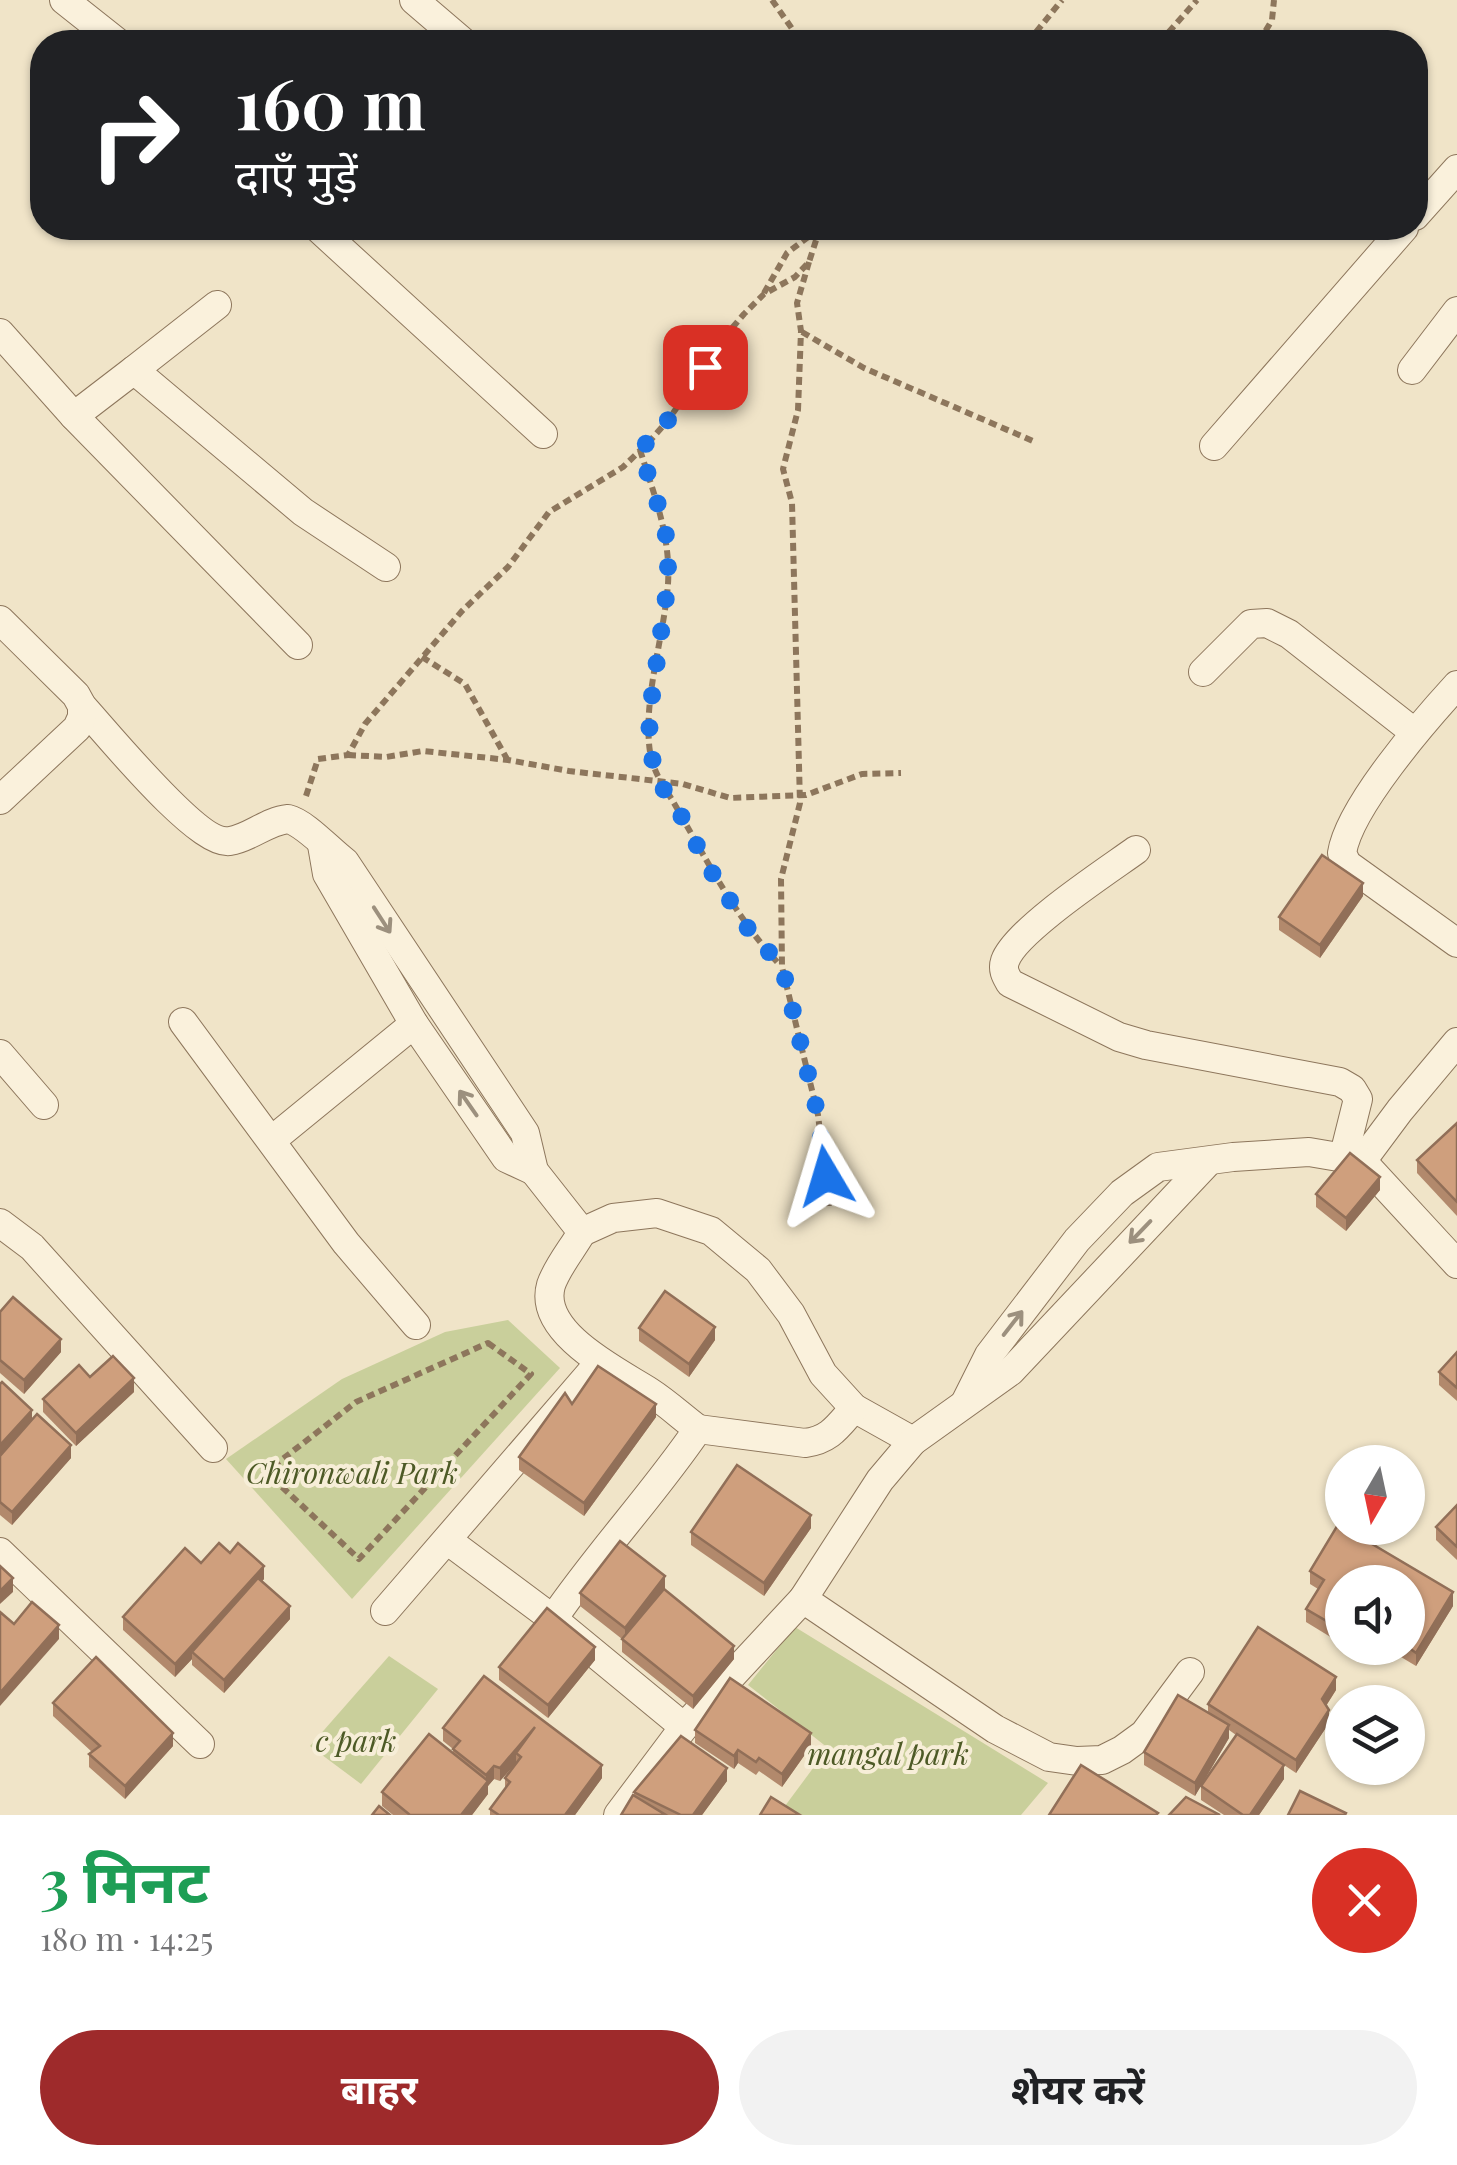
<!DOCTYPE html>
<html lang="hi">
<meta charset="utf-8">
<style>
:root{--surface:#fff;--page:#f2f2f2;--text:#202124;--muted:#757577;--accent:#9e2a2b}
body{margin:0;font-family:"Playfair Display","Noto Sans Devanagari",serif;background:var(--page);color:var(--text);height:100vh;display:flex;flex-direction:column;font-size:38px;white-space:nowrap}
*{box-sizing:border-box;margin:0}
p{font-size:32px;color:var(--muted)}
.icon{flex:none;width:55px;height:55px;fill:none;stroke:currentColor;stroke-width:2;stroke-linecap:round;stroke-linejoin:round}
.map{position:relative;height:1815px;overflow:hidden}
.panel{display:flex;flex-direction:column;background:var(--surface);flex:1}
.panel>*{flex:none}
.banner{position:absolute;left:30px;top:30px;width:1398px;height:210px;border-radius:40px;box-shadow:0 2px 8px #0004;background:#202124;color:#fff;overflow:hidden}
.needle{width:65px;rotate:189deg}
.controls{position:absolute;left:1325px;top:1445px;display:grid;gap:20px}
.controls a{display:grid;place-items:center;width:100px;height:100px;border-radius:50%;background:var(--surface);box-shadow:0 2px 8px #0004;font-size:50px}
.pin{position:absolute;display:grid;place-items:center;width:85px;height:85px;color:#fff;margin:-42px;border-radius:20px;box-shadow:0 5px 15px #0006}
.me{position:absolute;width:110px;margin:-55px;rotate:353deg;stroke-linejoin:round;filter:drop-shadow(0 0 8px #0008)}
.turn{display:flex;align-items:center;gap:35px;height:210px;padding:0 40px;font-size:45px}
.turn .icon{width:130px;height:130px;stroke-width:2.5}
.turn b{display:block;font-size:70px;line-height:85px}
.round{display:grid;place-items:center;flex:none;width:105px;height:105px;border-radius:52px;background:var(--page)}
.summary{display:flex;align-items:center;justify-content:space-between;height:170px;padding:0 40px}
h1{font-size:60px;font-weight:700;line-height:75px;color:#1e9e55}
.cta{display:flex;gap:20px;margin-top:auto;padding:20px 40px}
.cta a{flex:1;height:115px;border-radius:60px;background:var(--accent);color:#fff;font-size:40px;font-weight:700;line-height:115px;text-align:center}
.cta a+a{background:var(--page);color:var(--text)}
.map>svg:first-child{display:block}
.green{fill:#c9cf9b}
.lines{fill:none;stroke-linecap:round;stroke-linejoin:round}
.minor-casing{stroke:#8d765c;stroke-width:30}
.path{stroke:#8d765c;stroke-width:6;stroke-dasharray:8 5;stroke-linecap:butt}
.minor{stroke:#faf1dc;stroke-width:28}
.wall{fill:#b2896c}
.shaded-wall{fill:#916f58}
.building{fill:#cf9f7d;stroke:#916f58;stroke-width:2.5}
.oneway{stroke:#9c907e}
.route{stroke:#1a73e8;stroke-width:18;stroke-dasharray:0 32.4}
.labels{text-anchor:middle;stroke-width:8;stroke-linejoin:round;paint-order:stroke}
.park-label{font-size:30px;font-style:italic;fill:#4d5a26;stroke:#f7eed8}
</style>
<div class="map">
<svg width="1457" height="1815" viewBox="0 0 1457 1815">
<rect width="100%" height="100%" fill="#f0e4c8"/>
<g class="green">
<polygon points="508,1320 560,1368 352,1599 226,1459 342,1379 445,1332"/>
<polygon points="795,1627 1048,1783 1021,1815 802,1815 785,1806 828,1748 748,1685"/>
<polygon points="389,1656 438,1689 361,1784 310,1746"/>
</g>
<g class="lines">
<g class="minor-casing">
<g id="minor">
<polyline points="64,0 117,42"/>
<polyline points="414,0 463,42"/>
<polyline points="1415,216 1457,169"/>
<polyline points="318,228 543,434"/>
<polyline points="0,333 74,416 134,370 303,512 386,567"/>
<polyline points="134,370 217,305"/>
<polyline points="1412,370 1457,311"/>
<polyline points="74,416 298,645"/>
<polyline points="1214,446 1404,228"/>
<path d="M0,620l76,75 6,11c24,26 117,141 148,135 20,-3 37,-20 58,-22 17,4 41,31 57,43l180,271 9,38 48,61 31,-14 44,-5 54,18 47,39 33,44 32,60 31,34 59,33 98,-70 197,-209"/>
<polyline points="1203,672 1251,624 1267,623 1289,634 1414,732"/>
<path d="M1457,685c-32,35 -108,122 -115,168l5,11 110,79"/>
<polyline points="0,800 77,728 82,717 82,706"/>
<polyline points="322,845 327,874 414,1024 506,1158 534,1171"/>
<path d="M1136,850c-29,21 -121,81 -131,111 -3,9 1,15 5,22l109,54 27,8 194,37 12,7 6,10 -14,56"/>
<polyline points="183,1022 346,1243 416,1325"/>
<polyline points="0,1054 44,1105"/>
<polyline points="272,1140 414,1024"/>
<polyline points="1362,1161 1400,1110 1457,1042"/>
<polyline points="0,1223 32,1247 213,1448"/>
<path d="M582,1232c-9,16 -25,35 -31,53 -14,48 68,87 99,107 17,11 32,25 48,37 -45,66 -100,124 -145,190l131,108"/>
<polyline points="966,1401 989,1355 1077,1240 1122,1193 1158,1167 1233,1157 1309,1152 1362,1161 1457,1264"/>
<path d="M698,1429l107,14c25,-3 33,-17 49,-35"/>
<polyline points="913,1441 880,1480 803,1599 995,1729 1049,1757 1077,1761 1102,1760 1122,1750 1144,1734 1190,1672"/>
<polyline points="447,1540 553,1619"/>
<polyline points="0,1552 200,1744"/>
<polyline points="385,1611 600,1362"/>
<polyline points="618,1815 684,1727 803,1599"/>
</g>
</g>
<g class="path">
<polyline points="772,0 793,30 792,42"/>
<polyline points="724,41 725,42"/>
<polyline points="1028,42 1062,0"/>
<polyline points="1160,42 1197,0"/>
<polyline points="1259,42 1272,20 1274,0"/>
<polyline points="809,262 797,303 801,331 798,410 783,469 792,503 800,803 781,879 782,967 818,1115 829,1206"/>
<polyline points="764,293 787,253 820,228"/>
<polyline points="802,332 864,368 1033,441"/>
<path d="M640,450c14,44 31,87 28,134 -4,52 -23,107 -19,159 2,31 17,44 30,69 31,54 58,107 101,153"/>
<polyline points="422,657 465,684 507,759"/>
<polyline points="348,755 386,757 423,751 508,760 569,771 683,784 730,798 806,795 862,774 901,773"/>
<polyline points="306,796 318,759 348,755 365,724 462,611 508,567 549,512 623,467 649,442 669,419 727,334 744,314 764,294 795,277 809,262 820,228"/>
<polygon points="488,1343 531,1374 359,1559 266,1472 356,1402"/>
</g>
<use href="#minor" class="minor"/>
</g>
<g class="wall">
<polygon points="1363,896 1320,958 1279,930 1279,917"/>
<polygon points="1457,1123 1457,1216 1417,1173 1417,1160"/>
<polygon points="1380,1190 1346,1231 1316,1207 1316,1194"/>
<polygon points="0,1312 61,1352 24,1394 0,1373"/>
<polygon points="639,1328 715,1340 689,1377 639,1341"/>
<polygon points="1457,1352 1457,1401 1439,1385 1439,1372"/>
<polygon points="90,1377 134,1392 76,1446 43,1412 43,1399"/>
<polygon points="0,1384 71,1458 12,1525 0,1515"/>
<polygon points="572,1404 656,1417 584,1516 519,1470 519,1457"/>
<polygon points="1457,1505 1457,1560 1436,1540 1436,1527"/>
<polygon points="811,1528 764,1596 691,1545 691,1532"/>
<polygon points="201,1563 264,1579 262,1581 290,1619 224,1693 192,1665 192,1659 175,1677 123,1630 123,1617"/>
<polygon points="1310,1571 1453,1606 1416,1666 1386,1648 1408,1648 1342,1582 1342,1644 1306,1622 1306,1609 1318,1589 1310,1584"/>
<polygon points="665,1590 734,1659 693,1709 622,1652 622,1639 580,1606 580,1593"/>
<polygon points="595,1660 548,1718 499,1680 499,1667"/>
<polygon points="1336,1690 1326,1706 1329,1723 1296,1773 1284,1765 1284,1779 1259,1815 1224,1815 1201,1800 1201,1786 1236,1735 1229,1730 1229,1738 1195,1796 1144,1765 1144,1752 1208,1712 1208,1704"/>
<polygon points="53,1703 173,1746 125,1799 89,1767 89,1754 92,1752 53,1716"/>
<polygon points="443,1728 602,1778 575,1815 490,1815 490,1809 505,1788 505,1778 516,1763 500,1781 494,1779 488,1786 488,1794 472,1815 393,1815 382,1806 382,1792 453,1753 453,1749 443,1741"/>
<polygon points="695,1730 811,1746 782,1787 759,1771 756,1775 738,1763 734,1769 695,1743"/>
<polygon points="727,1781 702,1815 621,1815 634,1796 634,1792"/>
</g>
<g class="shaded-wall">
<polygon points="1363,883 1363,896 1320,958 1320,945"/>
<polygon points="1380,1177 1380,1190 1346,1231 1346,1218"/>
<polygon points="715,1327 715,1340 689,1377 689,1364"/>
<polygon points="61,1339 61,1352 24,1394 24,1380"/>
<polygon points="134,1378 134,1392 76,1446 76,1433"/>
<polygon points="656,1404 656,1417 584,1516 584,1503"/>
<polygon points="32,1410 32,1424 0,1458 0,1445"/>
<polygon points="71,1445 71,1458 12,1525 12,1512"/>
<polygon points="811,1515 811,1528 764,1596 764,1583"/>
<polygon points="264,1566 264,1579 195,1655 192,1652 192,1659 175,1677 175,1664"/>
<polygon points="665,1576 665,1589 625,1641 625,1628"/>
<polygon points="13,1578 13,1592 0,1604 0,1591"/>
<polygon points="1453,1592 1453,1606 1416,1666 1416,1653"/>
<polygon points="290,1606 290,1619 224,1693 224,1680"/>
<polygon points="59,1625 59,1639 0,1706 0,1693"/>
<polygon points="734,1646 734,1659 693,1709 693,1696"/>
<polygon points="595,1647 595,1660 548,1718 548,1705"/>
<polygon points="1336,1677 1336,1690 1322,1712 1322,1699"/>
<polygon points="1329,1710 1329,1723 1296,1773 1296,1760"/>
<polygon points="1229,1725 1229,1738 1195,1796 1195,1783"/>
<polygon points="535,1727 516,1753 516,1763 500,1781 500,1768"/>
<polygon points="173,1733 173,1746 125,1799 125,1786"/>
<polygon points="811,1733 811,1746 782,1787 782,1774"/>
<polygon points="738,1750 738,1763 734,1769 734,1756"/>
<polygon points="602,1765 602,1778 575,1815 565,1815"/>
<polygon points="1284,1765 1284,1779 1259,1815 1250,1815"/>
<polygon points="494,1766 494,1779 488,1786 488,1794 472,1815 461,1815 486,1784 486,1775"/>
<polygon points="727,1768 727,1781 702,1815 693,1815"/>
</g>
<g class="building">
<polygon points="1322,855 1363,883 1320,945 1279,917"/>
<polygon points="1457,1123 1457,1202 1417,1160"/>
<polygon points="1350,1153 1380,1177 1346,1218 1316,1194"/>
<polygon points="665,1291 715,1327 689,1364 639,1328"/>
<polygon points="13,1297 61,1339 24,1380 0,1360 0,1312"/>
<polygon points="1457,1352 1457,1388 1439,1372"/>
<polygon points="113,1356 134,1378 76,1433 43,1399 79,1365 90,1377"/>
<polygon points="598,1366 656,1404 584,1503 519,1457 565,1393 572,1404"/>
<polygon points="2,1382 32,1410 0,1445 0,1384"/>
<polygon points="37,1414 71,1445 12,1512 0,1502 0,1456"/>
<polygon points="737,1465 811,1515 764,1583 691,1532"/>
<polygon points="1457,1505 1457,1547 1436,1527"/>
<polygon points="1339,1523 1342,1528 1345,1528 1453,1592 1416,1653 1408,1647 1408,1582 1342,1582 1342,1630 1306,1609 1324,1580 1310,1571"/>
<polygon points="620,1541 665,1576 625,1628 580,1593"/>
<polygon points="219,1543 230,1553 238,1543 264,1566 175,1664 123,1617 185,1548 201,1563"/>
<polygon points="0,1566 13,1578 0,1591"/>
<polygon points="258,1578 290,1606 224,1680 192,1652"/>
<polygon points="664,1589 734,1646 693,1696 622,1639"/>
<polygon points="32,1602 59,1625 0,1693 0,1612 14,1624"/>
<polygon points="547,1608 595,1647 548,1705 499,1667"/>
<polygon points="1258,1627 1336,1677 1322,1699 1329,1710 1296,1760 1208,1704"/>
<polygon points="96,1657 173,1733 125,1786 89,1754 100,1746 53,1703"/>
<polygon points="484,1676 602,1765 565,1815 499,1815 490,1809 510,1782 505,1778 521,1757 516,1753 535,1727 500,1768 494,1766 486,1775 453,1749 460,1741 443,1728"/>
<polygon points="730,1678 811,1733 782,1774 759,1758 756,1762 738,1750 734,1756 695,1730"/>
<polygon points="1178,1695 1229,1725 1195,1783 1144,1752"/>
<polygon points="429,1734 488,1781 461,1815 410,1815 382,1792"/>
<polygon points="1237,1734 1284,1765 1250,1815 1243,1815 1201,1786"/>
<polygon points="681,1736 727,1768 693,1815 681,1815 634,1792"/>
<polygon points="1081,1765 1158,1813 1156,1815 1049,1815"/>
<polygon points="1300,1791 1346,1813 1345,1815 1288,1815"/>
<polygon points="633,1795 666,1815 621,1815"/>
<polygon points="771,1797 800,1815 760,1815"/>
<polygon points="1186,1797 1220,1815 1169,1815"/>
<polygon points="379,1806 390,1815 372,1815"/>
</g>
<defs><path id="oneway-shaft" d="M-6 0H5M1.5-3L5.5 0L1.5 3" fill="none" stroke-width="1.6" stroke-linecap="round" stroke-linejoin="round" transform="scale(2.5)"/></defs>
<g class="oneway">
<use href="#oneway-shaft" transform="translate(382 920) rotate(57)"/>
<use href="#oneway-shaft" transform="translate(468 1103) rotate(-125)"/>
<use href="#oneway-shaft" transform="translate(1140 1232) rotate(134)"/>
<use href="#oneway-shaft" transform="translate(1013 1323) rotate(-52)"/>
</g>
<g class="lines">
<polyline class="route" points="705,367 669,419 640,450 665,526 668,557 668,583 650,710 649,744 657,780 677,808 709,868 751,933 782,966 818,1115 826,1176"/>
</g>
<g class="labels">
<g class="park-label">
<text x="352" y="1484">Chironwali Park</text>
<text x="356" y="1752">c park</text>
<text x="888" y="1765">mangal park</text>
</g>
</g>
</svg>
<div class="controls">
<a><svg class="needle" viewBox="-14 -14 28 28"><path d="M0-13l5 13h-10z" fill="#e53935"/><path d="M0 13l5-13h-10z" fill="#757577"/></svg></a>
<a><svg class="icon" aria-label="sound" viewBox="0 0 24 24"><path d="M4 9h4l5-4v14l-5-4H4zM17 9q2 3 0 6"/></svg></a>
<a><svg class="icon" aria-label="layers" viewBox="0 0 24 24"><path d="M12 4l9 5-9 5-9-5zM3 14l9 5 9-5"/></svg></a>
</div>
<div class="pin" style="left:705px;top:367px;background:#d93025"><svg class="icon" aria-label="arrive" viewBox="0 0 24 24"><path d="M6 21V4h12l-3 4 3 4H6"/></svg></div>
<svg class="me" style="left:826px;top:1176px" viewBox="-20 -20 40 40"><path d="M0-17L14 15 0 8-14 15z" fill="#1a73e8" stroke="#fff" stroke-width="4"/></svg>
<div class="banner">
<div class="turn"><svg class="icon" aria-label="right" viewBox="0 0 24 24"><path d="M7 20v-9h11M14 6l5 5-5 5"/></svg><div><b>160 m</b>दाएँ मुड़ें</div></div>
</div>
</div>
<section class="panel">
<div class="summary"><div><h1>3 मिनट</h1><p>180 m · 14:25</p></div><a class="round" style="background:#d93025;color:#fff"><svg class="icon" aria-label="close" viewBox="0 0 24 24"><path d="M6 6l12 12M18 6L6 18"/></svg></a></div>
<div class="cta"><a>बाहर</a><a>शेयर करें</a></div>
</section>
